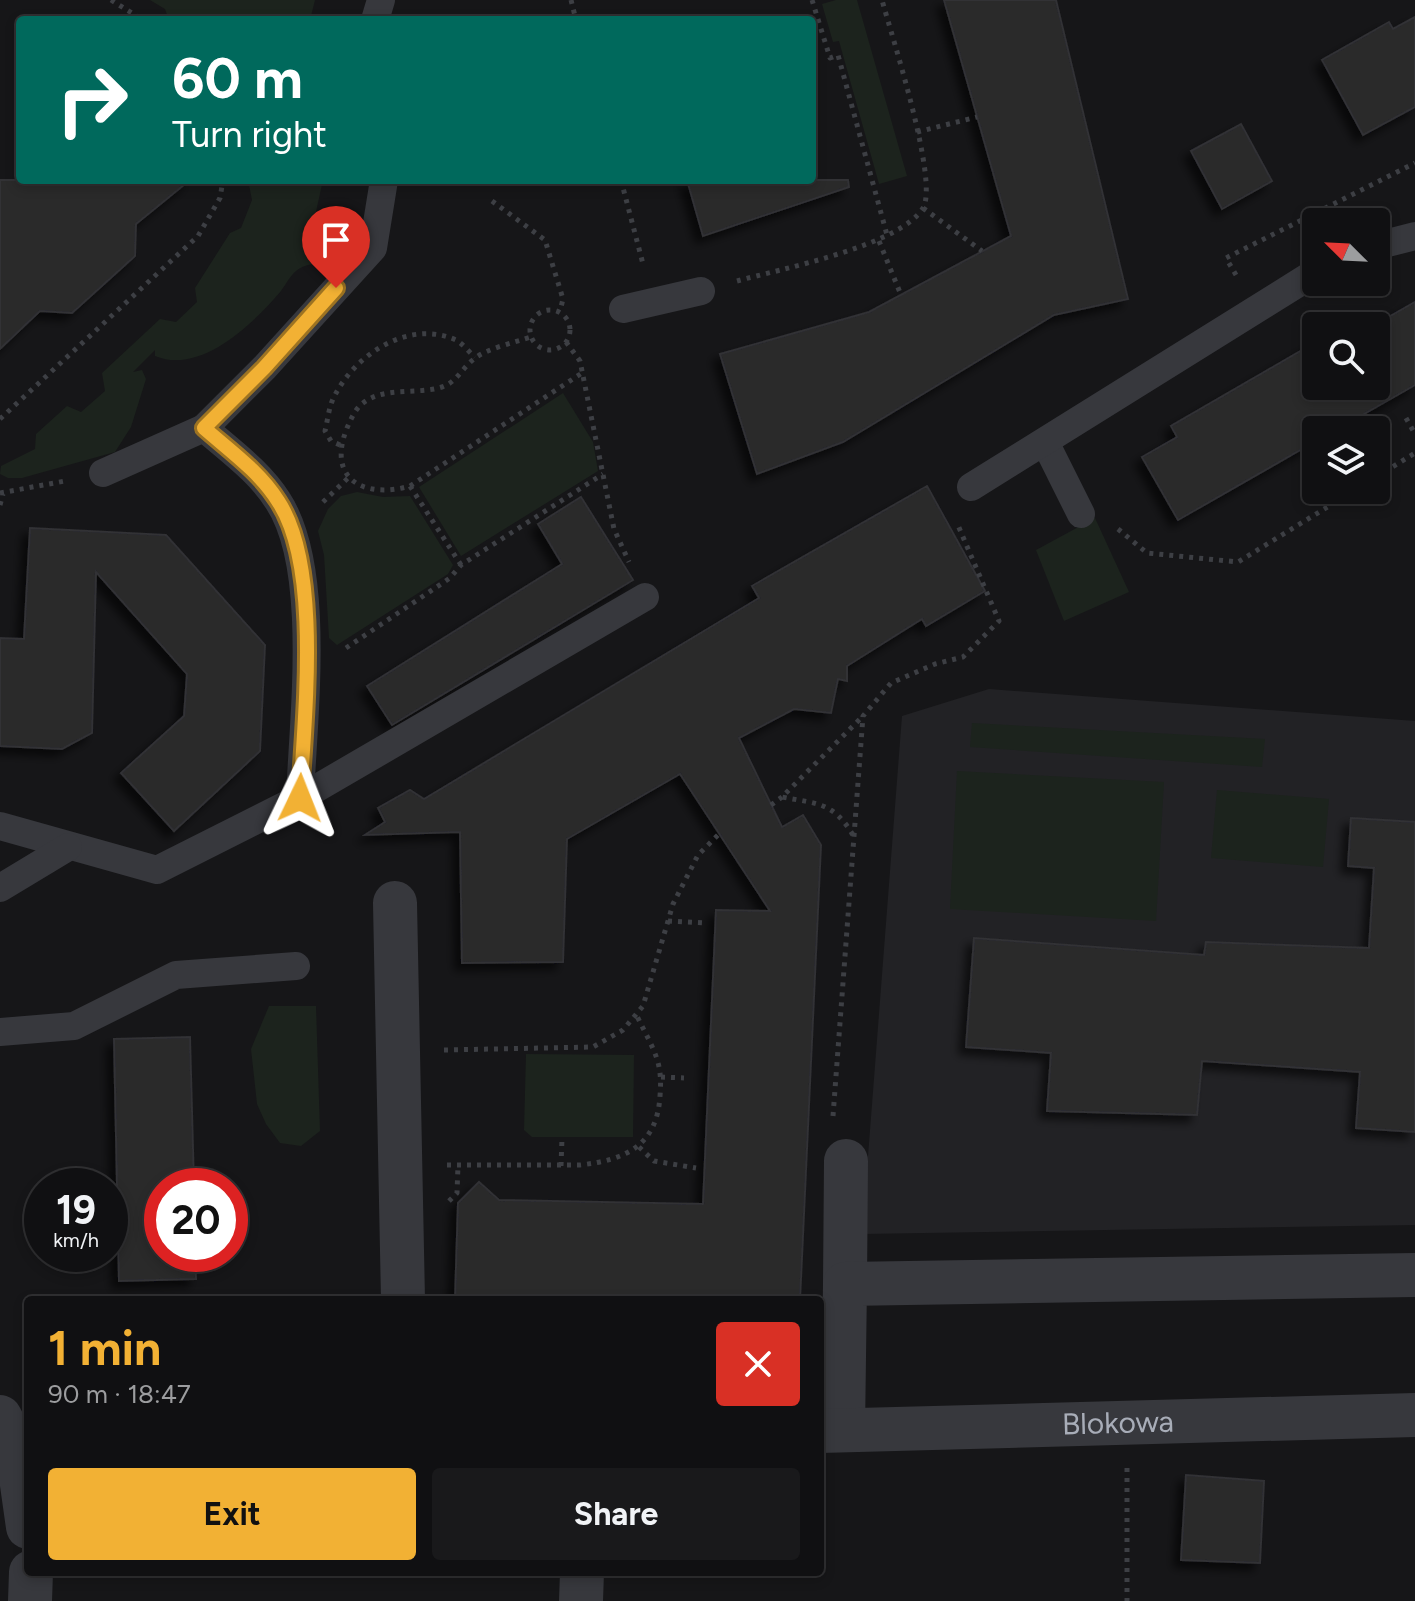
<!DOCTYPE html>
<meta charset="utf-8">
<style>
:root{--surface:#101012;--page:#19191b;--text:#f1f3f6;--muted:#9c9d9f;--line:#303032;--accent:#f2b134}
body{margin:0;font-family:Figtree,sans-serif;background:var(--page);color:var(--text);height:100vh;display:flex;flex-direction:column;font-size:30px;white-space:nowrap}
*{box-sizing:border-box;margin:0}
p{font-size:26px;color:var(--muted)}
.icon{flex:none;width:44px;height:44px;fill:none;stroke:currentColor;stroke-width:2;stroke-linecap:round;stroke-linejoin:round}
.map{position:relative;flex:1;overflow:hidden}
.details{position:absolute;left:24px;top:1296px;width:800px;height:280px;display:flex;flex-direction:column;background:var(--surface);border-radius:8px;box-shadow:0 4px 12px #0003,0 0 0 2px var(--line)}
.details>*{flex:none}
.guide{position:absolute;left:16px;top:16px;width:800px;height:168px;border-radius:8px;box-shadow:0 4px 12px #0003,0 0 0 2px var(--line);background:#00695c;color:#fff;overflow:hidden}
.needle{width:52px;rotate:294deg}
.controls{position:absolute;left:1302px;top:208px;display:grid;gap:16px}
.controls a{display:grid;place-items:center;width:88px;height:88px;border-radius:8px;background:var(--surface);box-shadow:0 4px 12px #0003,0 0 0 2px var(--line);font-size:40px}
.speed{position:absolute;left:24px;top:1168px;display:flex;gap:16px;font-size:40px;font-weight:700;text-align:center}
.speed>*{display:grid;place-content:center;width:104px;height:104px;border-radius:50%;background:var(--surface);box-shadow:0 4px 12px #0003,0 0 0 2px var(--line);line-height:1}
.speed small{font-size:20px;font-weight:400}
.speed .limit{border:12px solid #d22;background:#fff;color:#111}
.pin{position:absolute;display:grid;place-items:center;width:68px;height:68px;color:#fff;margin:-82px -34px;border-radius:50% 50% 50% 0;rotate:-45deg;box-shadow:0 0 8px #0007}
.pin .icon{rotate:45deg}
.me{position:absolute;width:88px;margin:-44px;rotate:2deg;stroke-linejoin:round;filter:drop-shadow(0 0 6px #0008)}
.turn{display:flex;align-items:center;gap:28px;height:168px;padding:0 24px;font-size:36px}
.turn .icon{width:104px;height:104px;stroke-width:2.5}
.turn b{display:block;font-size:56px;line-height:68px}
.round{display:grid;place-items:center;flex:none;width:84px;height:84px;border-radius:8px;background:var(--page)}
.summary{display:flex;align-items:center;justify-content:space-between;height:136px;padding:0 24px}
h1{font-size:48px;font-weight:700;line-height:60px;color:var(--accent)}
.action{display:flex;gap:16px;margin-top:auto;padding:16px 24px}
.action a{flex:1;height:92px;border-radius:8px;background:var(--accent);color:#111;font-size:32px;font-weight:700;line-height:92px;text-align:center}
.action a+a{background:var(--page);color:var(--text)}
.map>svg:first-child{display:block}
.built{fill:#222225}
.green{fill:#1c231d}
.building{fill:#29292c;stroke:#303034;stroke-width:2;filter:url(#shadow)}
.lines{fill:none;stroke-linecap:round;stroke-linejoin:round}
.path{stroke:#3d3f44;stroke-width:5;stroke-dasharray:4 6;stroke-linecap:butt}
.lane{stroke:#37383d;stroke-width:28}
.street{stroke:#37383d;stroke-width:44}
.route-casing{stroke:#9d7322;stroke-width:20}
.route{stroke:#f2b134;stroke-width:14}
.labels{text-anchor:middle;stroke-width:8;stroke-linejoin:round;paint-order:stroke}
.street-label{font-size:30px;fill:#a8adb8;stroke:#111113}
</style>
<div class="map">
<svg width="1415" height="1601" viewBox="0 0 1415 1601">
<defs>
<filter id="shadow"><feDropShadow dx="-7" dy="7" stdDeviation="4" flood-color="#0009"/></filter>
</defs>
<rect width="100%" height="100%" fill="#161618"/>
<polygon class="built" points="989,689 1415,721 1415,1225 862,1234 902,716"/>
<g class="green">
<polygon points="150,0 315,0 310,20 169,20 165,9"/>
<polygon points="836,0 857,0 907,176 879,184 839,41 833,42 822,4"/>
<path d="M248,180h75l-13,59 5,6 14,8 3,6c-11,5 -28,4 -36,12 -6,5 -10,13 -15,20 -28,33 -80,84 -126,65v-6l-22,22 9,-2 4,9 -15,48 -16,25 -93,26h-14l-8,-4 1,-8 34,-17 1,-15 31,-28 14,6 24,-21 -3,-18 58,-54 16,3 21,-20 -2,-14 35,-55 11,-5 11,-28z"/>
<polygon points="563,393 593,442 598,471 461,556 419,487"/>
<polygon points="357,492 383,497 410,496 453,565 448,574 337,645 329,638 324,555 318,531 328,509 341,496"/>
<polygon points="1095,518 1129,592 1064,621 1036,550"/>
<polygon points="972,723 1265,739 1262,767 970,747"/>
<polygon points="957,771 1164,782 1156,921 950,909"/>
<polygon points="1217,790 1329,799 1323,867 1211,858"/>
<polygon points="269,1006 316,1006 320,1131 301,1146 280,1143 266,1124 257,1104 251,1049"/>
<polygon points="526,1054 634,1055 633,1137 532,1137 524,1130"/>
</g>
<g class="building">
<polygon points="944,0 1056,0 1128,299 1054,315 843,442 757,474 720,354 869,312 1011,236"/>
<polygon points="1415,17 1415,107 1363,135 1322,60 1389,22 1393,29"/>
<polygon points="1241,124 1272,181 1222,209 1191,151"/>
<polygon points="0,180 190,180 136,224 135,256 72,313 40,311 0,349"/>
<polygon points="687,180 848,180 849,187 703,236"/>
<polygon points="1415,302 1415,385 1336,430 1316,430 1316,441 1178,520 1142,457 1177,437 1171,426 1316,342 1316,386 1376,386 1376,326 1373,326"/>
<polygon points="927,486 985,591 926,626 922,619 847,666 847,681 838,679 831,713 794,709 739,738 782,827 803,815 821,845 800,1300 455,1300 458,1203 479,1182 499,1200 703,1204 716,910 770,911 680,774 567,839 563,962 462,963 460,832 365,835 385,822 378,808 410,790 424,799 759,598 752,586"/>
<polygon points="581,497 633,580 392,725 367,686 562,564 538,524"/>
<polygon points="30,528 166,535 265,645 260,751 174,831 121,773 184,716 187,674 96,572 92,733 62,749 0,746 0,638 24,639"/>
<polygon points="1351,818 1415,822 1415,1132 1356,1128 1360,1072 1202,1061 1197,1115 1047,1111 1051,1053 966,1047 974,938 1204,955 1206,942 1369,948 1374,868 1348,866"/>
<polygon points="190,1037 194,1186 162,1186 162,1254 195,1254 196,1279 119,1281 114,1039"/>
<polygon points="1186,1475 1264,1481 1260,1563 1181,1560"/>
</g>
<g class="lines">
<g class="path">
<polyline points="111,0 143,20"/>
<polyline points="571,0 576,20"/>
<polyline points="812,0 830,58 838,55 887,235"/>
<polyline points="917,132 977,117"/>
<polyline points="621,180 643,264"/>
<polyline points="492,201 545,240 563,299 560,311"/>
<polyline points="923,208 982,251"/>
<polyline points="879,241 901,295"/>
<polyline points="1236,275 1226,258 1415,163"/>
<path d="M737,281c43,-12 163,-35 186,-73 16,-27 -31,-171 -41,-208"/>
<circle cx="550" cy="330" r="20"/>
<polyline points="566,342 580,361 614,529 629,562"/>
<polyline points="1406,418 1415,434"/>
<polyline points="0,419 198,236 220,198 223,180"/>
<path d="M340,445l-9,-4 -6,-10c3,-12 4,-26 10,-36 21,-41 74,-76 121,-55 7,4 13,12 19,17"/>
<polyline points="1376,477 1415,453"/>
<polyline points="410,486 582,373"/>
<polyline points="0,493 65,481"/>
<polyline points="323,502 348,478"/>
<polyline points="0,505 3,494"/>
<polyline points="1118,529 1147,553 1238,562 1355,490"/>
<path d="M461,565l-51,-79c-45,13 -84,-6 -63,-58 4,-9 8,-19 16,-25 22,-17 54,-8 79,-16 15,-5 20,-19 32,-28 11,-10 42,-17 57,-22"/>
<polyline points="346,648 450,578 461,565 603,474"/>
<polyline points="771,805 782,797"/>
<path d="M853,835c-20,-33 -35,-31 -71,-38l80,-80"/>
<polyline points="668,921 705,923"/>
<polyline points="444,1050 593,1047 623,1030 643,1006 673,904 698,855 719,834"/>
<polyline points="661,1077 684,1078"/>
<polyline points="833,1116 863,716 891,683 935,664 963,657 999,621 957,523"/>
<polyline points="639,1147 654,1161 696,1168"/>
<path d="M447,1165h133c45,-5 77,-19 80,-69 1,-13 1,-24 -3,-37 -5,-15 -14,-30 -21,-45"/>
<polyline points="561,1166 562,1138"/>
<polyline points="449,1201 457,1193 458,1165"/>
<polyline points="1127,1468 1127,1601"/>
</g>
<g class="lane">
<polyline points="375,20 381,0"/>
<polyline points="1376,246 1415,236"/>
<polyline points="623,309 701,291"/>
<polyline points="1045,442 1081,514"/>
<polyline points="103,473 204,428"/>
<polyline points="971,487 1316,272"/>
<polyline points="300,798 645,597"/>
<path d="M0,826l157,44 143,-72c3,-80 22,-230 -22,-297 -18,-29 -49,-51 -74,-73l60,-60 109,-120 11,-68"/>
<polyline points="0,888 68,847"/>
<polyline points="0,1032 74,1026 176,975 296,966"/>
</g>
<g class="street">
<polyline points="395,903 403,1300"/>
<polyline points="845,1284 846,1161"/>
<polyline points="0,1417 17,1449 28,1527"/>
<polyline points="843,1430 845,1284 1415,1275"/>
<path id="s1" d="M820,1431l595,-16"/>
<polyline points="30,1601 31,1572"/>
<polyline points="581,1601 582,1572"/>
</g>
</g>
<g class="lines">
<g class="route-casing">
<path id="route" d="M300,798c4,-79 22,-231 -22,-297 -18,-29 -49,-51 -74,-73l60,-60 72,-80"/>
</g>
<use href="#route" class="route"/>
</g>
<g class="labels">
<g class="street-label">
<text dy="10" stroke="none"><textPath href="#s1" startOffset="298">Blokowa</textPath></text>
</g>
</g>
</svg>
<div class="controls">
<a><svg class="needle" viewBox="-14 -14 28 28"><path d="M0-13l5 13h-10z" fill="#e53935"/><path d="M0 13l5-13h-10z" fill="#9c9d9f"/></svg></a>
<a><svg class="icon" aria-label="search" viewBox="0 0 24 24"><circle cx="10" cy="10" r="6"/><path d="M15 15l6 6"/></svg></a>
<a><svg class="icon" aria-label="layers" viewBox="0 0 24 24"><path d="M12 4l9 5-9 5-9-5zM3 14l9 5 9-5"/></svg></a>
</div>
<div class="speed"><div>19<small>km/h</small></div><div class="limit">20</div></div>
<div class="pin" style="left:336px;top:288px;background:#d93025"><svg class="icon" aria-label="arrive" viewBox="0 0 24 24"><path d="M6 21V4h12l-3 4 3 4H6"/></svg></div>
<svg class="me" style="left:300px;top:798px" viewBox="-20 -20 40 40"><path d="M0-17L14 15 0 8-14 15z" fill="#f2b134" stroke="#fff" stroke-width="4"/></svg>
<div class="guide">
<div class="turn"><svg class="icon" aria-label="right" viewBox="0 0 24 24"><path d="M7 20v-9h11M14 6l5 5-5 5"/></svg><div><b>60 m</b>Turn right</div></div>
</div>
<section class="details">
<div class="summary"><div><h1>1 min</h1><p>90 m · 18:47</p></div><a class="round" style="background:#d93025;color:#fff"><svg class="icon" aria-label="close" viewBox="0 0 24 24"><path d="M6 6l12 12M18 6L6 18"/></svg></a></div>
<div class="action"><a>Exit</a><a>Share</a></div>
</section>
</div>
